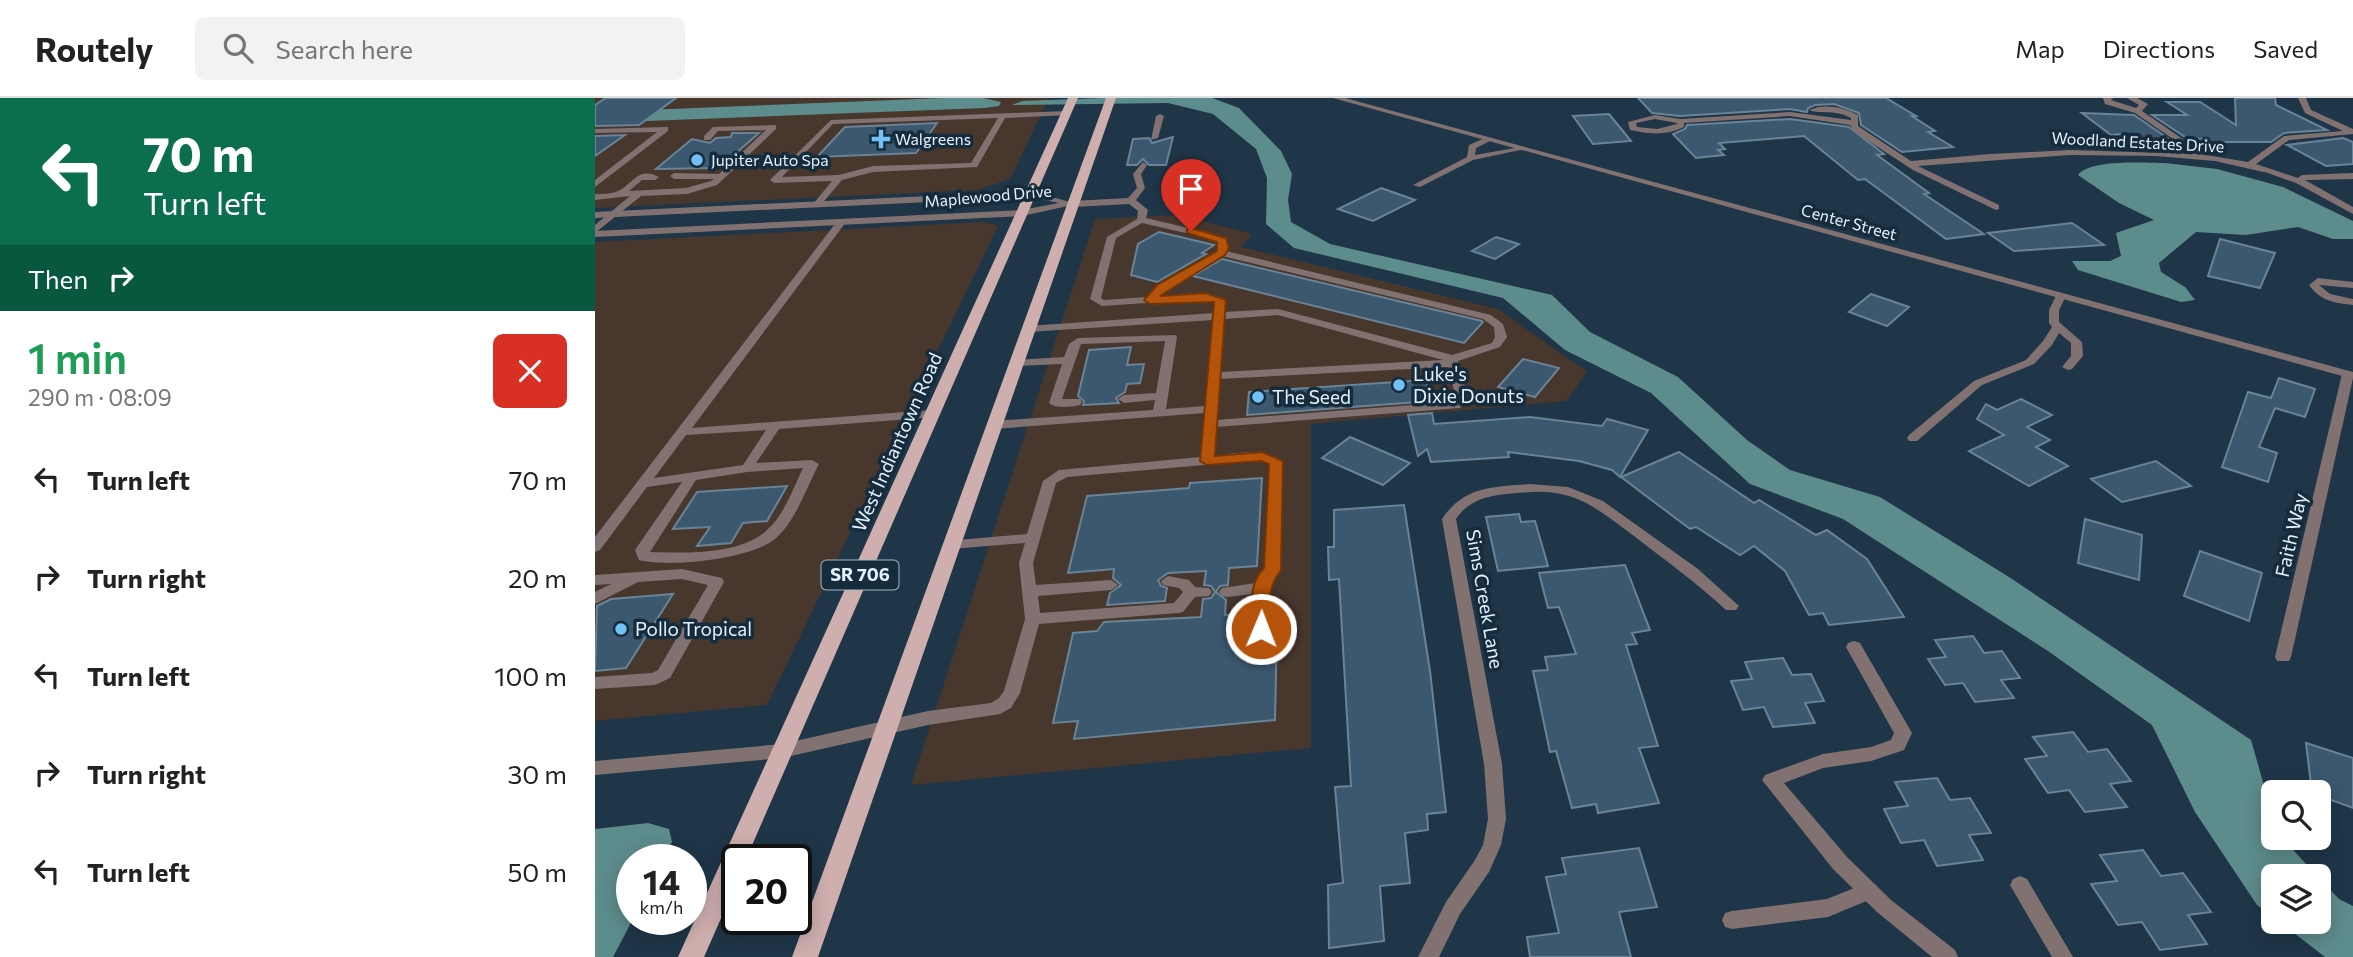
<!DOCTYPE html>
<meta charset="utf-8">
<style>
:root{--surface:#fff;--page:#f2f2f2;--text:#222;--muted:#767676;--line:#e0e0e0}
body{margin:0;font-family:Commissioner,sans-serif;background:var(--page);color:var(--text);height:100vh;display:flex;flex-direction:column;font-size:26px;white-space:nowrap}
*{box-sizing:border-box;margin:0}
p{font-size:23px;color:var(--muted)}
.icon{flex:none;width:38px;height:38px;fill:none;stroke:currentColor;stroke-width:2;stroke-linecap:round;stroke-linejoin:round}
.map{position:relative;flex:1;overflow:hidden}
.details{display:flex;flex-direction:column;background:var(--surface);width:595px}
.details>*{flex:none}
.top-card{background:#0b6e4f;color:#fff;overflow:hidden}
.controls{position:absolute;left:1666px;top:682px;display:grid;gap:14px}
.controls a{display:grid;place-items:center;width:70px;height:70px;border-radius:10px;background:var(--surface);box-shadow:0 4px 18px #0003;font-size:35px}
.speed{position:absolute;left:21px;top:746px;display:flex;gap:14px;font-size:35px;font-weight:700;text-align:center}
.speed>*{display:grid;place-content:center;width:91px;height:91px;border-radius:50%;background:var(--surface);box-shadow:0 4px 18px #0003;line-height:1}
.speed small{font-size:18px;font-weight:400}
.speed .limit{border:4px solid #111;border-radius:10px;background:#fff;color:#111}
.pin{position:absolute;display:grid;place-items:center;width:60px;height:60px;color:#fff;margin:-72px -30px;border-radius:50% 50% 50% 0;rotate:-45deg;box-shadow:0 0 7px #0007}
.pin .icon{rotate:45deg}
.me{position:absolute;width:77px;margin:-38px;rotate:1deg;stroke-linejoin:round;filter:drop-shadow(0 0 5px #0008)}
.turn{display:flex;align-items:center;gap:24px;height:147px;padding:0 28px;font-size:32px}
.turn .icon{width:91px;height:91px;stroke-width:2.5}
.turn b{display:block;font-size:49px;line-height:60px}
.then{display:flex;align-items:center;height:66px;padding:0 28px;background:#0003;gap:14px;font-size:26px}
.round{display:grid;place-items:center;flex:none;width:74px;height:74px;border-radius:10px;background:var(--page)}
.head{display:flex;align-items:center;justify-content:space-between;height:119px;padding:0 28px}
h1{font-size:42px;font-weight:600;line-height:52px;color:#1e9e55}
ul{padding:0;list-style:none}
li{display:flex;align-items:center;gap:21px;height:98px;padding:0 28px}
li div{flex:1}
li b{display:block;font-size:26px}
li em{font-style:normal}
header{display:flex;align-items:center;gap:42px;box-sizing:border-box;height:98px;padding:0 35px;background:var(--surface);border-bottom:2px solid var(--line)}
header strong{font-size:33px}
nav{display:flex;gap:38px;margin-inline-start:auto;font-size:24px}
.search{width:490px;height:63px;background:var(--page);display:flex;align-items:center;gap:18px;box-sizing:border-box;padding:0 24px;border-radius:10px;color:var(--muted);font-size:26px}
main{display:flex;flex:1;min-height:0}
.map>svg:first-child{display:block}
.commercial{fill:#48372d}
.water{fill:#5d8c8c}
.building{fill:#3b586f;stroke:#698397;stroke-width:2}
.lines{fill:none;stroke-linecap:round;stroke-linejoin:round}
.service{fill:#817271;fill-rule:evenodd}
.minor{fill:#817271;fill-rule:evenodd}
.tertiary{fill:#817271;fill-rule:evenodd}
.primary{fill:#ceafae;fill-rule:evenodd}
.route{fill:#b45309;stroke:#753606;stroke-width:2}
.poi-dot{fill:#71c1f5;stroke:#152c3d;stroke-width:2.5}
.labels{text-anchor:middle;stroke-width:7;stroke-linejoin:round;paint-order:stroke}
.far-poi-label{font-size:16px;fill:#e4f2fd;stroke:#152c3d;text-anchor:start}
.far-street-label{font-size:16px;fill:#e4f2fd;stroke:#152c3d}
.shield{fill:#152c3d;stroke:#a6b7c3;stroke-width:2}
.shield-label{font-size:18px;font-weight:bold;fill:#e4f2fd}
.poi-label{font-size:19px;fill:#e4f2fd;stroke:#152c3d;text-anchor:start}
.street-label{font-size:19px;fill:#e4f2fd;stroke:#152c3d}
</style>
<header>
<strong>Routely</strong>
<div class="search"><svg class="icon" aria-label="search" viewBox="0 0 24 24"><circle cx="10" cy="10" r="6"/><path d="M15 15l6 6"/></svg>Search here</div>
<nav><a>Map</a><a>Directions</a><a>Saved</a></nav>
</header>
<main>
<section class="details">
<div class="top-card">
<div class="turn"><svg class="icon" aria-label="left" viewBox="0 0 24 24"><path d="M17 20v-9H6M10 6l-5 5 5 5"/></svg><div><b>70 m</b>Turn left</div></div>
<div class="then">Then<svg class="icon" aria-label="right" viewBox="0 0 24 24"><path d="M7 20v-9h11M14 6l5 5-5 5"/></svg></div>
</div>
<div class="head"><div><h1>1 min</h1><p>290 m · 08:09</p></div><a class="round" style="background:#d93025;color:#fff"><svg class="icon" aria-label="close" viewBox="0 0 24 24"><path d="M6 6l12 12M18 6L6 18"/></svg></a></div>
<ul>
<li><svg class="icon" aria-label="left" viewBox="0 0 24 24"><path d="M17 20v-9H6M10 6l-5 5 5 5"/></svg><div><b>Turn left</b></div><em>70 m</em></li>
<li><svg class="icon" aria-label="right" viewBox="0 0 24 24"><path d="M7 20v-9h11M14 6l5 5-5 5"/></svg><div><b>Turn right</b></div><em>20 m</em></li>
<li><svg class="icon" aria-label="left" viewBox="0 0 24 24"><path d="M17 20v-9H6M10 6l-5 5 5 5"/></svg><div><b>Turn left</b></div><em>100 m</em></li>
<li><svg class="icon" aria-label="right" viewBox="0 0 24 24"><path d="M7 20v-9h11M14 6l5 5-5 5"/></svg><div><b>Turn right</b></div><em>30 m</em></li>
<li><svg class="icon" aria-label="left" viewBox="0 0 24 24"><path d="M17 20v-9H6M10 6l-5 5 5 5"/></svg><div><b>Turn left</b></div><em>50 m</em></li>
</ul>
</section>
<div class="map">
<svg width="1758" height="859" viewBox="0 0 1758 859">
<rect width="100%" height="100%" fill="#1f3648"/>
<g class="commercial">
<polygon points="0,0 454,0 415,81 383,92 0,110"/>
<polygon points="583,117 657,136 646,149 903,211 992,274 971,303 716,326 716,650 316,687 500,121"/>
<polygon points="390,124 403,128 172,607 0,623 0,144"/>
</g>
<g class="water">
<polygon points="348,0 388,0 406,4 404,8 390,10 0,25 0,14"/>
<polygon points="508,0 617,0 644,10 686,53 697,76 693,102 696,124 735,146 957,197 995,234 1083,279 1152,342 1195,372 1285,399 1414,479 1656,642 1678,719 1678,740 1687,740 1723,779 1678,779 1678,819 1662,807 1600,714 1557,627 1453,553 1248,421 1155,386 1056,295 970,252 908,200 699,150 671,126 672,80 661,51 618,16 573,5 417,7 427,3"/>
<path d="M1570,65l52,6 66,18 70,34v18h-20l-35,-12 -52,8 -50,-3 -37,31 2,9 24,15 10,13 -14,2 -103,-32 -6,-9h38l11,-5 -5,-23 38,-13 -35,-17 -41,-28c12,-16 67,-12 87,-12z"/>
<polygon points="53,725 74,731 77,744 68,761 37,761 38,821 18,859 0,859 0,731"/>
<polygon points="1724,780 1744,801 1758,808 1758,859 1730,859 1685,824 1724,824"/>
</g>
<g class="building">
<polygon points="11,0 81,0 44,27 0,28 0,7"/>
<polygon points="1043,0 1291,0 1321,18 1317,18 1340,33 1333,34 1358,49 1307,54 1266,27 1264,15 1239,6 1220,7 1213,10 1212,14 1195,11 1085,18 1057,15"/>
<polygon points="1640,0 1680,0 1681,7 1732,32 1689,35 1676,44 1615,44 1610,41 1593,41 1557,17 1592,17 1572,4 1605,4 1641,27"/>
<polygon points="1487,15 1539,17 1574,41 1533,42 1525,36 1516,37"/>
<polygon points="1014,16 1036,43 998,46 978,18"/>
<polygon points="1195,21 1254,29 1289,56 1282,57 1334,95 1329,96 1389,136 1351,141 1270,81 1263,82 1209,38 1124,45 1130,51 1123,52 1129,57 1101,60 1078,36 1090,31 1092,27"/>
<polygon points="342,25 321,55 222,59 250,29"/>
<polygon points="137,35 164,35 124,70 61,71 97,41 115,45 121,40 136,39"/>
<polygon points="30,37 0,58 0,38"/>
<polygon points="578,39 571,67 554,67 548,61 542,67 532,67 538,41 554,40 557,45"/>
<polygon points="1748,40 1758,44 1758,66 1731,68 1692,47"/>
<polygon points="786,90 820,102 778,123 743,111"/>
<polygon points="1477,125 1509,147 1419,153 1393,135"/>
<polygon points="564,134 619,147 607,155 611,156 562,184 536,177 543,146"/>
<polygon points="901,139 924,146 900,161 877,153"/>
<polygon points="1625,141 1680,155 1665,190 1613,178"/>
<polygon points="627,161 887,223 888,224 869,245 598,178"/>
<polygon points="1276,196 1314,209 1292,228 1254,214"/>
<polygon points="536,249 532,267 549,266 545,285 532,286 530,294 521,300 524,305 488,307 489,303 483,298 494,252"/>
<polygon points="928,261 964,270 940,299 903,289"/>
<polygon points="1684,280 1720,291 1710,319 1680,310 1664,349 1682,355 1673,384 1627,369 1653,294 1676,300"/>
<polygon points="831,282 835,303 652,317 654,294"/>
<polygon points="1426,301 1457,317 1432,329 1455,342 1441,349 1473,368 1434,388 1374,353 1409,337 1382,321 1391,306 1402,312"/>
<polygon points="837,315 839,326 935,319 1007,328 1012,321 1053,332 1025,379 1017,372 984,363 913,354 914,359 836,364 832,351 823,358 813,317"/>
<polygon points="755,339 815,365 788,387 727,360"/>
<polygon points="1084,354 1159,405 1164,402 1221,437 1232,432 1272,461 1309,519 1234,527 1228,515 1214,517 1190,473 1159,448 1145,457 1101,429 1095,431 1026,379"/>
<polygon points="1561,363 1596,388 1527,404 1496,381"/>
<polygon points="667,380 662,468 634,470 633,487 625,488 621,494 631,502 630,517 655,515 655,531 660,538 672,538 677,530 682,529 680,622 479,641 483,623 458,625 478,535 502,533 509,524 606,519 608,501 616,500 620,494 616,488 609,487 611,473 573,475 563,482 566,488 572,490 570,503 512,507 515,495 526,487 518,480 519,471 473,475 492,398 594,390 595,385"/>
<polygon points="192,388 172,423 148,425 136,445 102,448 115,429 78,431 102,394"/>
<polygon points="809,407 835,573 851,714 832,716 833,732 810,735 815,785 785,788 789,843 734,850 733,787 748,785 740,689 756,688 744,481 734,482 733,449 739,449 739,412"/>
<polygon points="924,416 926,424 940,423 953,468 903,473 891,419"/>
<polygon points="1490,421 1547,437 1544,482 1483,465"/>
<polygon points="1605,453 1667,475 1654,523 1589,498"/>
<polygon points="1030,467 1055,532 1037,535 1042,546 1031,547 1063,648 1044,650 1064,705 1003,715 1001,706 977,710 961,653 955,654 938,573 953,572 950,559 981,556 964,509 953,510 944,475"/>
<polygon points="78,496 31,570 0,573 2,508 16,501"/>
<polygon points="1378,538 1389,555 1407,553 1425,580 1406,582 1419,600 1380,604 1368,585 1350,587 1333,561 1351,559 1340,542"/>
<polygon points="1188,560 1197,577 1216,576 1229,603 1210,605 1220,625 1178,629 1169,609 1148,612 1136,583 1157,581 1150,564"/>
<polygon points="1478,634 1493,654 1512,651 1536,683 1515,686 1532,709 1490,714 1474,692 1453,695 1430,661 1452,658 1438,639"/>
<polygon points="1711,645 1758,660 1758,710 1717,695"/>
<polygon points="1342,680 1355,702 1375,700 1396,735 1374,737 1388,762 1342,768 1329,742 1306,745 1289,711 1313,708 1300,684"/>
<polygon points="1044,750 1062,809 1024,814 1036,859 935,859 932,839 964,835 951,779 971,776 967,760"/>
<polygon points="1548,752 1566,778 1588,775 1616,814 1593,817 1612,846 1565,852 1547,824 1523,827 1496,786 1522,783 1505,757"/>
</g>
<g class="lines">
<g class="service">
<path d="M471,13h3v4l-64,3 -28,49 -104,5 -31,8 -22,26 -3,1 -4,-3 19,-23 -58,2 -4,-3 61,-60zM403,20l-27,45 -98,3 -34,9 -57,2 51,-53z"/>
<polygon points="565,16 569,18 563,40 556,42 561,18"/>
<path d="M181,27v4l-59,56 -30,9 -46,2 -46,37v-8l35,-29 -35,4v-6c7,0 17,0 23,-3 16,-8 20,-25 41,-14l-4,3h-13l-13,11 57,-3 25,-7 3,-2h-40l-4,-3 4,-3 45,1 47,-44 -48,1 -8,9h-6v-4l9,-9z"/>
<polygon points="70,29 73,29 73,33 0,89 0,82 62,34 0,35 0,31"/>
<polygon points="890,40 897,42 881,50 880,57 926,49 930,51 878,62 825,89 818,87 872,59 874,47"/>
<path d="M548,64l4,3 -6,9 4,14 -9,12 12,10 -2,8 72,17 11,10 -3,6 265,64 12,9 4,13 -7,10 -42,14 10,37 -8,10 -244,19 -2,29c21,-2 51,-10 68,5l-3,109 -10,20v39l-2,4h-12l-2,-4v-35l-26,3 -5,-1 -3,-4 3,-4 34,-5 9,-14 4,-106 -8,-3 -194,17 -11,6 -23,80 3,22 75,-5 7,5 -7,5 -73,6 2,17 134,-10 9,-11 -4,-4 -16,-3 -2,-4 7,-5 21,4 6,7 14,1 3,4 -3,4 -14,1 -12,15 -5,1 -139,11 -19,69 -9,15 -11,6 -72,11 -146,33 -187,17v-14l187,-17 146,-33 63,-8 8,-5 5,-7 21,-72 -6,-56 6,-20 -74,6 -5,-2 -2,-3 2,-3 81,-7 16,-53 16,-11 142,-13 4,-44 -211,16 -6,-4 6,-4 159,-11 2,-10 -31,3 -6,-4 6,-4 32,-2 9,-52 -84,3 -19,55h18l2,3 -2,3c-9,2 -24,4 -31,-2l13,-39 -46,2 -6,-3 6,-3 48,-3 5,-13 9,-6 97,-3 2,2 -11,72 39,-3 8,-86 -185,12 -5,-3 5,-3 186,-13 1,-11 -9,-3 -104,7 -12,-7 17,-62 30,-18 1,-8 -9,-7 -56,3 -4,-3 4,-3 55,-3 9,-10 -4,-14zM547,125l70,16 7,7 -2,5 -60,34 -10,12 -43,3 -3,-2 15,-60zM627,158l261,63 11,8 1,10 -3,6 -40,12 -174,-46 -54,3v-14l-18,-5 -47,3 6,-7zM683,217l165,45 -223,12 4,-53zM853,269l8,31 -4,4 -236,18 3,-41z"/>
<path d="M243,122l8,2 -154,206 240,-18 6,4 -2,3 -157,12 -23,34 56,-3 7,4c-13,24 -23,57 -44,75 -24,20 -106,29 -136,21l-4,-10 47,-68 -35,5 -47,63 -5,2v-15zM171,332l-23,35 -89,13 32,-43zM208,370c-10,21 -19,47 -36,62 -26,25 -83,23 -117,22l46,-72 51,-8z"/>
<polygon points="1466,195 1471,198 1464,212 1464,224 1487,244 1488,258 1477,271 1473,272 1467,269 1476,258 1476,245 1464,235 1457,247 1439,266 1387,287 1322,343 1314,343 1312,340 1314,337 1379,283 1431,262 1448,243 1457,229 1454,225 1454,212 1462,196"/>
<polygon points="87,471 127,480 129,484 75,580 60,587 0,591 0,579 57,575 63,572 113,487 87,481 43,484 0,506 0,494 16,486 0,487 0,477"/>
<polygon points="1425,778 1432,781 1478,859 1457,859 1415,787 1418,781"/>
<polygon points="1274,784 1281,787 1284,793 1281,799 1233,819 1137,831 1130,829 1127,822 1130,815 1137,813 1232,801"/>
</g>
<g class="minor">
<path d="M1508,0h10l-2,2 25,8 3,-3 -12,-7h10l11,6 -6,7 64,44 42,7 36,-26 59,-5 -38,-18 -7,-15h8l5,12 42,19v5l-64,6 -33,24 42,14 4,-3 51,-2v6l-48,1 48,27v7l-57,-31 -28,-10 -53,-12 -59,-5 -86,-1 -152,11 81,39v4l-3,1 -83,-40 -58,-38 -5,-7 -60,-9 -106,7v4c-18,9 -35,7 -54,3l-2,-8 27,-7 25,4 110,-7 61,8v-2c-16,-9 -28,-3 -42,-8 16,-7 34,-3 49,5v11l3,2 50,33 79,-7 80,-4 125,4 -60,-41 -30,-9zM1060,21l22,4v1l-20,5 -20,-2 -1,-4z"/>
<path d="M1723,180l35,4v6l-34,-3 11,9 23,5v6c-18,-2 -33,-4 -44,-20z"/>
<polygon points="1753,273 1757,274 1758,280 1696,559 1694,563 1682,563 1680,559 1747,276"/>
<path d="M934,386l39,3 35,14 95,68 41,37 -3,4h-10c-29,-27 -61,-50 -92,-74 -21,-15 -43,-35 -69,-41 -19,-5 -39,-3 -59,-1 -20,2 -38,7 -50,25l46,245 4,55 -5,26 -12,27 -29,42 -21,43h-21l28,-55 29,-42 8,-15 5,-26 -4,-55 -42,-245c22,-33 51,-32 87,-35z"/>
<polygon points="1259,543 1265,545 1317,635 1309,652 1276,663 1228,670 1189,685 1252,759 1296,802 1360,852 1363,859 1337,859 1282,814 1238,771 1167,682 1170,677 1228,656 1276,649 1296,642 1299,635 1251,549 1253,545"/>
</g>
<g class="tertiary">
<polygon points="738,0 750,0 1758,274 1758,281"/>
<polygon points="436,93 482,106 427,118 0,139 0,133 427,112 464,105 436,99 0,120 0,114"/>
</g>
<g class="primary">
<polygon points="473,0 483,0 151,761 142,761 142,784 109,859 83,859"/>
<polygon points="511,0 521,0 223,859 197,859"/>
</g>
</g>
<path class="route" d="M596,130l35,10 3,10 -4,7 -65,41 46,-3 20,7 -11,156 47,-4 21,9 -2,109c-15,20 -11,34 -11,59l-9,6 -9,-6c0,-21 -4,-46 12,-61l5,-104 -8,-3 -54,4 -7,-4 14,-159 -64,2 -6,-4 13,-15 60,-34v-9l-30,-9v-4z"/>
<g class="poi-dot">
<path d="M282.5 30.5h7v7h7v7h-7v7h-7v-7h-7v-7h7z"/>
<circle cx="102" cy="62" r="7"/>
<circle cx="804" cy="287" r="7"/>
<circle cx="663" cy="299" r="7"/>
<circle cx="26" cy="531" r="7"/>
</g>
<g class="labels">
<g class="far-poi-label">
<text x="300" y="47">Walgreens</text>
<text x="116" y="68">Jupiter Auto Spa</text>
</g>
<g class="far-street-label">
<text transform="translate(1543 44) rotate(3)" y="6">Woodland Estates Drive</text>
<text transform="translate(393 98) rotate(-5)" y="6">Maplewood Drive</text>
<text transform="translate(1254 124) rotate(15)" y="6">Center Street</text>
</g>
<rect class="shield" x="226.5" y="462.5" width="77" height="29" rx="5"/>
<g class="shield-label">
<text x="265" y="483">SR 706</text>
</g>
<g class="poi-label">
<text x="818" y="283">Luke's<tspan x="818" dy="22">Dixie Donuts</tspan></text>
<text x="677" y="306">The Seed</text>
<text x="40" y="538">Pollo Tropical</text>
</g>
<g class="street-label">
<text transform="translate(302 344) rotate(-66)" y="7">West Indiantown Road</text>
<text transform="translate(1696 437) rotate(-77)" y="7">Faith Way</text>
<text transform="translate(890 501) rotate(80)" y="7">Sims Creek Lane</text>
</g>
</g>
</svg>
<div class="controls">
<a><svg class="icon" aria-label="search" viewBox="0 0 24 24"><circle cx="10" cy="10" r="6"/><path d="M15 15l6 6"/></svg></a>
<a><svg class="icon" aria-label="layers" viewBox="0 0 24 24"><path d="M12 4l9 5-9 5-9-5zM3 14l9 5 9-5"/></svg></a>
</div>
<div class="speed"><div>14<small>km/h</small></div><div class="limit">20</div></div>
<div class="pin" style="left:596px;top:133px;background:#d93025"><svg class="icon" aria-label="arrive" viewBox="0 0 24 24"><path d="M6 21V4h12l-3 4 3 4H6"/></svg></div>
<svg class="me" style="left:666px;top:531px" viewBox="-20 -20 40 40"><circle r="17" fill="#b45309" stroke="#fff" stroke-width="3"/><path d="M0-11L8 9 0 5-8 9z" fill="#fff"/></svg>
</div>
</main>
